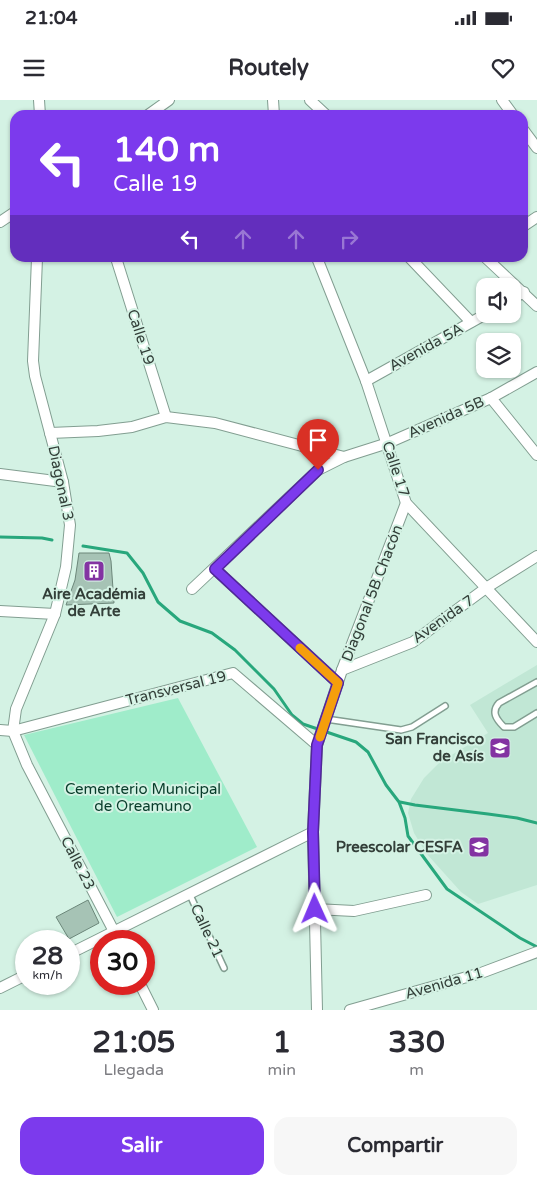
<!DOCTYPE html>
<html lang="es">
<meta charset="utf-8">
<style>
:root{--surface:#fff;--page:#f7f7f7;--text:#2b2b33;--muted:#7c7c81;--accent:#7c3aed}
body{margin:0;font-family:"Varela Round",sans-serif;background:var(--page);color:var(--text);height:100vh;display:flex;flex-direction:column;font-size:19px;white-space:nowrap}
*{box-sizing:border-box;margin:0}
p{font-size:16px;color:var(--muted)}
.icon{flex:none;width:28px;height:28px;fill:none;stroke:currentColor;stroke-width:2;stroke-linecap:round;stroke-linejoin:round}
.map{position:relative;height:910px;overflow:hidden}
.side{display:flex;flex-direction:column;background:var(--surface);flex:1}
.side>*{flex:none}
.guide{position:absolute;left:10px;top:10px;width:518px;height:152px;border-radius:15px;box-shadow:0 1px 4px #0004;background:#7c3aed;color:#fff;overflow:hidden}
.fabs{position:absolute;left:476px;top:178px;display:grid;gap:10px}
.fabs a{display:grid;place-items:center;width:45px;height:45px;border-radius:10px;background:var(--surface);box-shadow:0 1px 4px #0004;font-size:25px}
.speed{position:absolute;left:15px;top:830px;display:flex;gap:10px;font-size:25px;font-weight:700;text-align:center}
.speed>*{display:grid;place-content:center;width:65px;height:65px;border-radius:50%;background:var(--surface);box-shadow:0 1px 4px #0004;line-height:1}
.speed small{font-size:12px;font-weight:400}
.speed .limit{border:8px solid #d22;background:#fff;color:#111}
.pin{position:absolute;display:grid;place-items:center;width:42px;height:42px;color:#fff;margin:-51px -21px;border-radius:50% 50% 50% 0;rotate:-45deg;box-shadow:0 0 5px #0007}
.pin .icon{rotate:45deg}
.me{position:absolute;width:55px;margin:-28px;rotate:359deg;stroke-linejoin:round;filter:drop-shadow(0 0 4px #0008)}
.turn{display:flex;align-items:center;gap:18px;height:105px;padding:0 20px;font-size:22px}
.turn .icon{width:65px;height:65px;stroke-width:2.5}
.turn b{display:block;font-size:35px;line-height:42px}
.lanes{display:flex;align-items:center;height:48px;padding:0 20px;background:#0003;justify-content:center;gap:25px;direction:ltr}
.lanes .off{opacity:.35}
.eta{display:flex;justify-content:space-evenly;align-items:center;height:85px;text-align:center}
.eta b{font-size:30px;font-weight:800;line-height:35px}
.button{display:flex;gap:10px;margin-top:auto;padding:10px 20px}
.button a{flex:1;height:58px;border-radius:15px;background:var(--accent);color:#fff;font-size:20px;font-weight:800;line-height:58px;text-align:center}
.button a+a{background:var(--page);color:var(--text)}
.status{display:flex;justify-content:space-between;align-items:center;height:35px;padding:0 25px;background:var(--surface);direction:ltr}
.status svg{height:14px;fill:currentColor}
header{display:flex;justify-content:space-between;align-items:center;height:65px;padding:0 20px;background:var(--surface);font-size:22px;font-weight:800}
.map>svg:first-child{display:block}
.built{fill:#c1e7d5}
.green{fill:#9fecca}
.lines{fill:none;stroke-linecap:round;stroke-linejoin:round}
.stream{stroke:#28a77c;stroke-width:3}
.building{fill:#a6c3b5;stroke:#6c877a}
.service-casing{stroke:#829e91;stroke-width:8}
.minor-casing{stroke:#829e91;stroke-width:12}
.service{stroke:#fff;stroke-width:5}
.minor{stroke:#fff;stroke-width:10}
.route-casing{stroke:#51269a;stroke-width:12}
.route{stroke:#7c3aed;stroke-width:9}
.slow{stroke:#f59e0b;stroke-width:9}
.labels{text-anchor:middle;stroke-width:4;stroke-linejoin:round;paint-order:stroke}
.street-label{font-size:15px;fill:#333f39;stroke:#d4f2e4}
.poi-label{font-size:15px;font-weight:bold;fill:#333f39;stroke:#d4f2e4;text-anchor:end}
.park-label{font-size:15px;fill:#073c2a;stroke:#d4f2e4}
</style>
<div class="status"><b>21:04</b><svg viewBox="0 0 49 12"><path d="M0 12V9h3v3zM5 12V6h3v6zM10 12V3h3v9zM15 12V0h3v12zM26 1h20v11H26zM47 4h2v5h-2z"/></svg></div>
<header><svg class="icon" aria-label="menu" viewBox="0 0 24 24"><path d="M4 6h16M4 12h16M4 18h16"/></svg>Routely<svg class="icon" aria-label="heart" viewBox="0 0 24 24"><path d="M12 20l-8-8c-3-5 5-10 8-4 3-6 11-1 8 4z"/></svg></header>
<div class="map">
<svg width="537" height="910" viewBox="0 0 537 910">
<rect width="100%" height="100%" fill="#d4f2e4"/>
<polygon class="built" points="537,565 537,785 478,804 461,792 426,753 414,733 408,713 411,699 424,678 440,662 488,633 470,605"/>
<polygon class="green" points="178,598 257,747 117,817 24,635"/>
<g class="lines">
<g class="stream">
<polyline points="0,437 42,438 52,440"/>
<polyline points="83,446 127,453 143,473 158,502 180,521 212,533 235,550 274,589 292,615 303,624 356,642 368,652 386,685 399,702 405,718 408,736 447,789 520,838 537,847"/>
<polyline points="400,702 415,705 488,714 517,718 537,723"/>
</g>
</g>
<g class="building">
<polygon points="79,453 109,453 111,461 114,503 66,505 75,480"/>
<polygon points="88,800 99,823 69,839 56,817"/>
</g>
<g class="lines">
<g class="service-casing">
<g id="service">
<path d="M537,582l-38,21c-8,9 -3,16 5,24h10l23,-14"/>
<polyline points="326,619 401,630 412,627 445,606"/>
<polyline points="190,795 224,868"/>
</g>
</g>
<g class="minor-casing">
<g id="minor">
<polyline points="39,0 40,15"/>
<polyline points="273,0 274,15"/>
<polyline points="310,0 326,15"/>
<polyline points="502,0 513,15"/>
<polyline points="148,15 169,0"/>
<polyline points="522,28 537,48"/>
<polyline points="0,122 15,112"/>
<polyline points="522,127 537,117"/>
<polyline points="116,158 166,317"/>
<polyline points="317,158 366,281 406,403 537,542"/>
<polyline points="410,158 471,222"/>
<polyline points="486,158 537,206"/>
<polyline points="512,199 524,192"/>
<polyline points="366,281 486,214"/>
<polyline points="491,298 537,355"/>
<polyline points="50,333 98,331 132,327 166,317 215,323 344,357"/>
<polyline points="0,374 63,382"/>
<polyline points="215,469 338,583"/>
<polyline points="192,489 318,370 344,357 388,343 491,298 537,272"/>
<polyline points="0,511 55,514"/>
<polyline points="342,570 413,542 486,488 537,456"/>
<polyline points="0,630 13,631 233,573 317,645"/>
<polyline points="13,631 16,609 55,514 66,467 70,425 63,382 35,276 33,261 37,158"/>
<polyline points="13,631 27,665 119,841"/>
<polyline points="315,809 354,811 426,795"/>
<polyline points="69,854 313,732"/>
<polyline points="140,884 153,910"/>
<polyline points="0,888 26,875"/>
<polyline points="317,910 313,732 317,645 342,570 406,403"/>
<polyline points="350,910 481,873 537,852"/>
</g>
</g>
<use href="#service" class="service"/>
<use href="#minor" class="minor"/>
</g>
<g class="lines">
<g class="route-casing">
<polyline id="route" points="315,809 313,732 317,645 338,583 215,469 318,370"/>
</g>
<use href="#route" class="route"/>
<polyline class="slow" points="300,548 338,583 320,637"/>
</g>
<defs>
<g id="building-square" transform="scale(1.125)"><rect x="-9" y="-9" width="18" height="18" rx="4" fill="#8333a2" stroke="#d4f2e4"/><path d="M-4-6H4V6H1V3H-1V6H-4ZM-2.5-4.3h1.7v1.8h-1.7ZM.8-4.3h1.7v1.8H.8ZM-2.5-1h1.7V.8h-1.7ZM.8-1h1.7V.8H.8Z" fill="#fff"/></g>
<g id="school-square" transform="scale(1.125)"><rect x="-9" y="-9" width="18" height="18" rx="4" fill="#8333a2" stroke="#d4f2e4"/><path d="M0-5L7-2L0 1L-7-2ZM-4 1L0 2.5L4 1V4Q0 6-4 4Z" fill="#fff"/></g>
</defs>
<g fill-rule="evenodd">
<use href="#building-square" x="94" y="471"/>
<use href="#school-square" x="500" y="648"/>
<use href="#school-square" x="479" y="747"/>
</g>
<g class="labels">
<g class="street-label">
<text transform="translate(141 237) rotate(72)" y="5">Calle 19</text>
<text transform="translate(426 247) rotate(-29)" y="5">Avenida 5A</text>
<text transform="translate(446 317) rotate(-24)" y="5">Avenida 5B</text>
<text transform="translate(396 369) rotate(72)" y="5">Calle 17</text>
<text transform="translate(61 383) rotate(78)" y="5">Diagonal 3</text>
<text transform="translate(372 493) rotate(-69)" y="5">Diagonal 5B Chacón</text>
<text transform="translate(443 519) rotate(-35)" y="5">Avenida 7</text>
<text transform="translate(176 588) rotate(-14)" y="5">Transversal 19</text>
<text transform="translate(78 763) rotate(63)" y="5">Calle 23</text>
<text transform="translate(207 831) rotate(65)" y="5">Calle 21</text>
<text transform="translate(444 883) rotate(-16)" y="5">Avenida 11</text>
</g>
<g class="poi-label">
<text x="94" y="499" text-anchor="middle">Aire Académia<tspan x="94" dy="17">de Arte</tspan></text>
<text x="484" y="644">San Francisco<tspan x="484" dy="17">de Asís</tspan></text>
<text x="463" y="752">Preescolar CESFA</text>
</g>
<g class="park-label">
<text x="143" y="694">Cementerio Municipal<tspan x="143" dy="17">de Oreamuno</tspan></text>
</g>
</g>
</svg>
<div class="fabs">
<a><svg class="icon" aria-label="sound" viewBox="0 0 24 24"><path d="M4 9h4l5-4v14l-5-4H4zM17 9q2 3 0 6"/></svg></a>
<a><svg class="icon" aria-label="layers" viewBox="0 0 24 24"><path d="M12 4l9 5-9 5-9-5zM3 14l9 5 9-5"/></svg></a>
</div>
<div class="speed"><div>28<small>km/h</small></div><div class="limit">30</div></div>
<div class="pin" style="left:318px;top:370px;background:#d93025"><svg class="icon" aria-label="arrive" viewBox="0 0 24 24"><path d="M6 21V4h12l-3 4 3 4H6"/></svg></div>
<svg class="me" style="left:315px;top:809px" viewBox="-20 -20 40 40"><path d="M0-17L14 15 0 8-14 15z" fill="#7c3aed" stroke="#fff" stroke-width="4"/></svg>
<div class="guide">
<div class="turn"><svg class="icon" aria-label="left" viewBox="0 0 24 24"><path d="M17 20v-9H6M10 6l-5 5 5 5"/></svg><div><b>140 m</b>Calle 19</div></div>
<div class="lanes"><svg class="icon" aria-label="left" viewBox="0 0 24 24"><path d="M17 20v-9H6M10 6l-5 5 5 5"/></svg><svg class="icon off" aria-label="ahead" viewBox="0 0 24 24"><path d="M12 20V5M6 11l6-6 6 6"/></svg><svg class="icon off" aria-label="ahead" viewBox="0 0 24 24"><path d="M12 20V5M6 11l6-6 6 6"/></svg><svg class="icon off" aria-label="right" viewBox="0 0 24 24"><path d="M7 20v-9h11M14 6l5 5-5 5"/></svg></div>
</div>
</div>
<section class="side">
<div class="eta">
<div><b>21:05</b><p>Llegada</p></div>
<div><b>1</b><p>min</p></div>
<div><b>330</b><p>m</p></div>
</div>
<div class="button"><a>Salir</a><a>Compartir</a></div>
</section>
